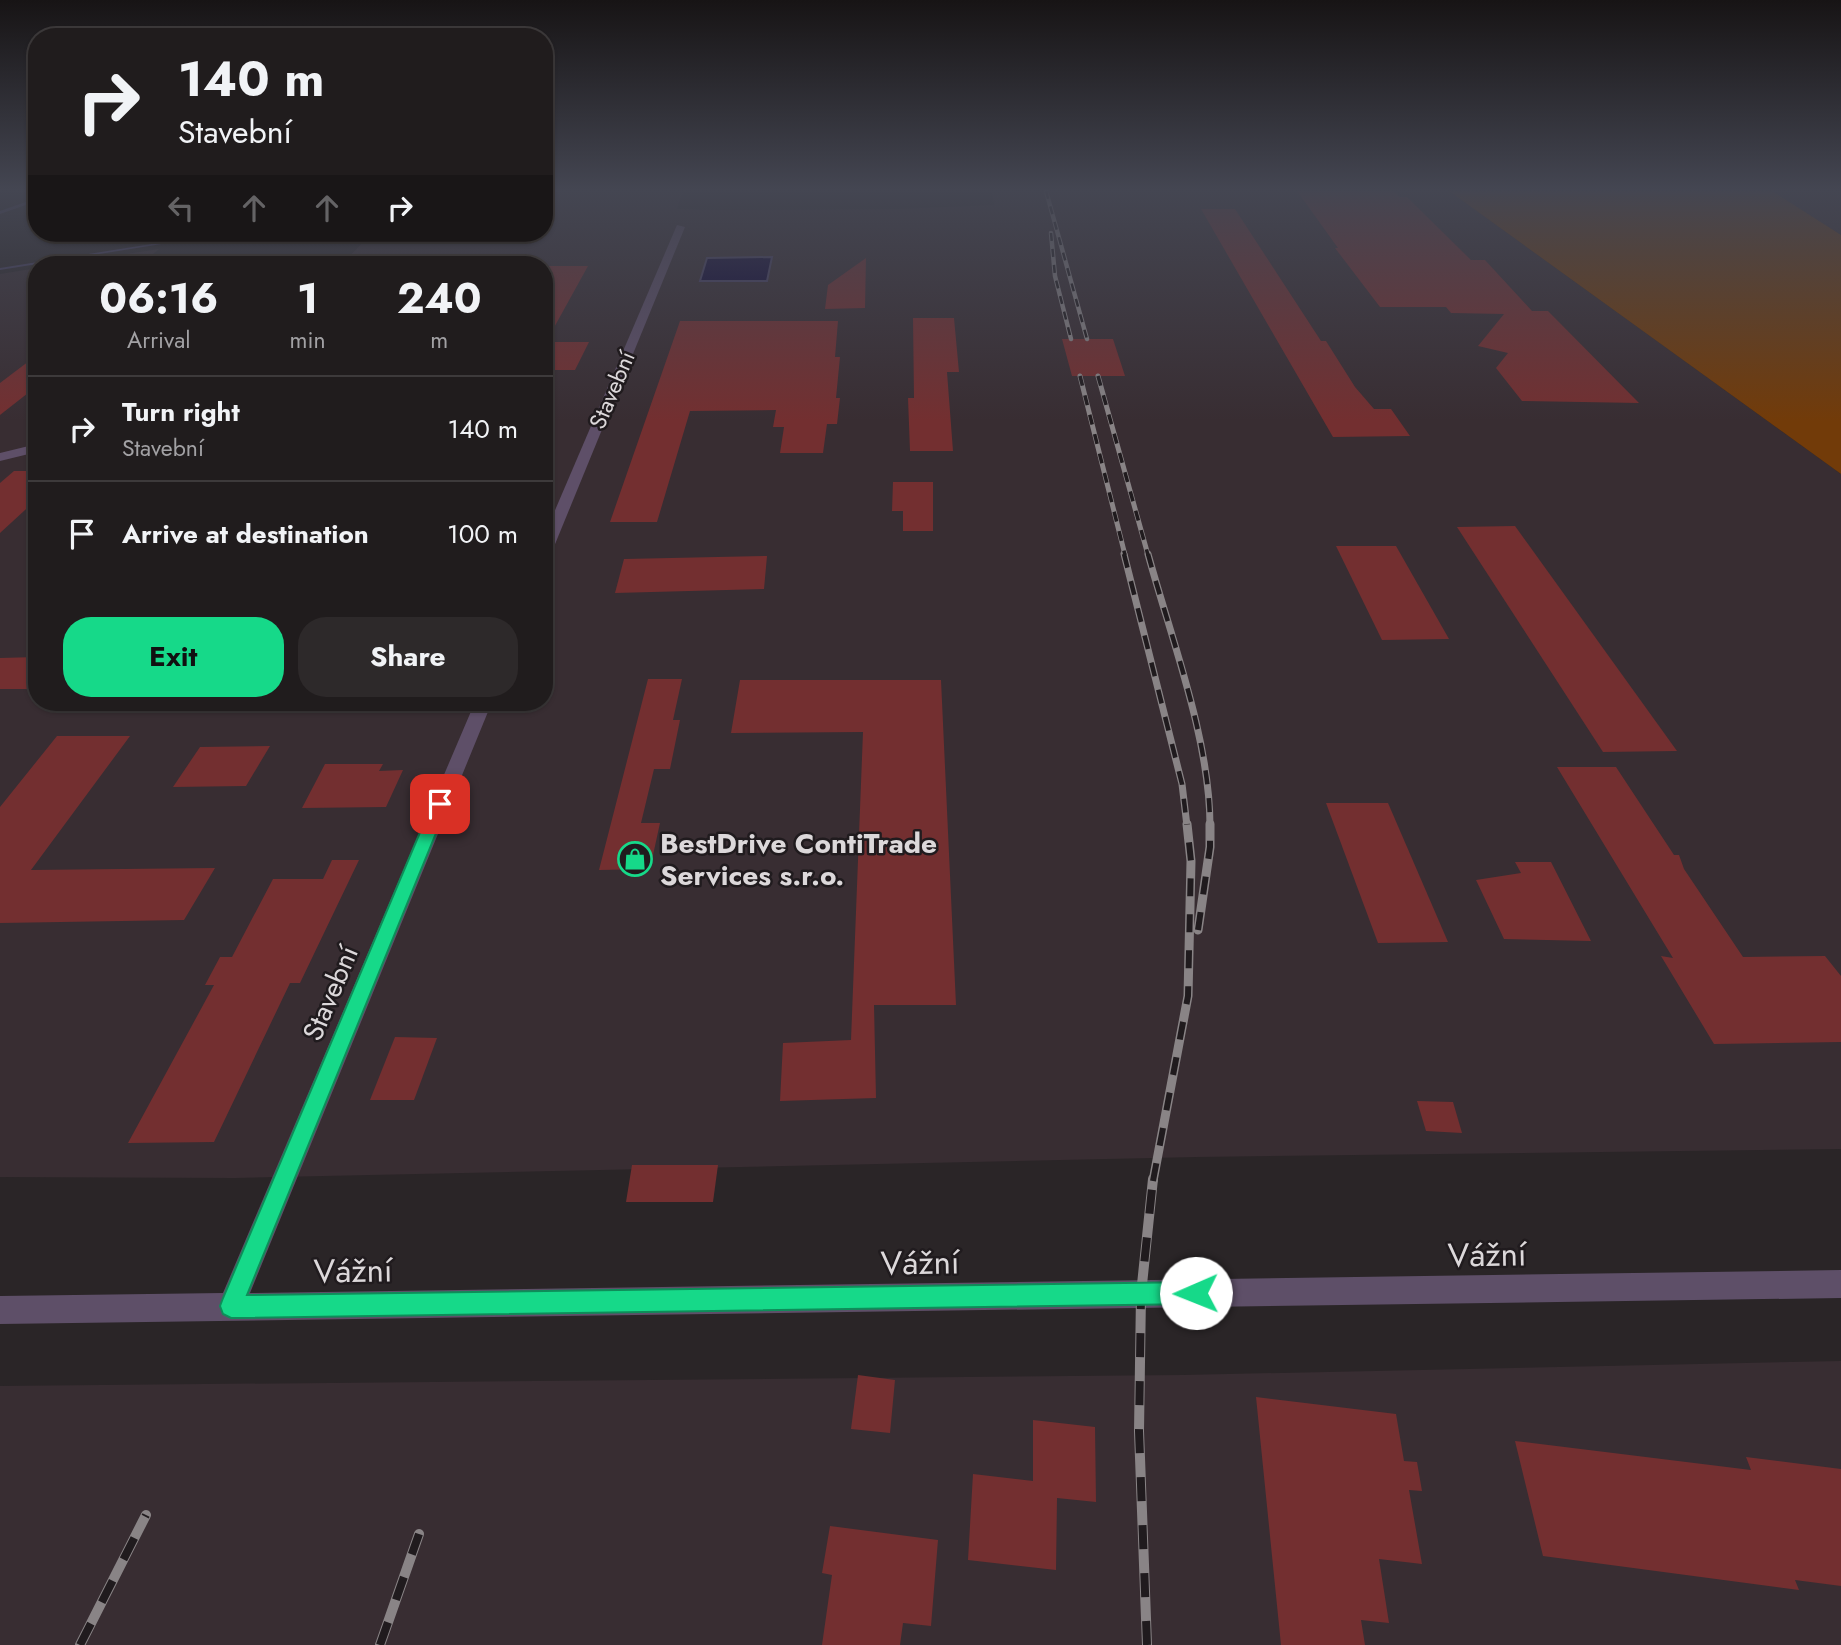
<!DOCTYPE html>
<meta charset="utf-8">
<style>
:root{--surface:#201c1d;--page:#2d292a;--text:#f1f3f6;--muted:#a2a1a4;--line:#3d3a3b;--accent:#16d989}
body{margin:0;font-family:Jost,sans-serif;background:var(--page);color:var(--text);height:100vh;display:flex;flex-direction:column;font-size:26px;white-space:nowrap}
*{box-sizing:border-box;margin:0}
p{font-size:23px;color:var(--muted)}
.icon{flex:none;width:38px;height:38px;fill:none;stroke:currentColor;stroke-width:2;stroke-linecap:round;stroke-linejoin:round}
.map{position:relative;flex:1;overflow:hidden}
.side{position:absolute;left:28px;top:256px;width:525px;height:455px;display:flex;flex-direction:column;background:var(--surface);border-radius:28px;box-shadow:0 2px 5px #0004,0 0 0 2px var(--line)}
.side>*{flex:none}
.guide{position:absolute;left:28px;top:28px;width:525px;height:214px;border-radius:28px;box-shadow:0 2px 5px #0004,0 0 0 2px var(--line);background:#201c1d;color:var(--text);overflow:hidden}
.pin{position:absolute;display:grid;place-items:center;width:60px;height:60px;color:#fff;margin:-30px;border-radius:14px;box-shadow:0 4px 10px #0006}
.me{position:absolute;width:77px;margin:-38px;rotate:269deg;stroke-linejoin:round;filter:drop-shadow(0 0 5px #0008)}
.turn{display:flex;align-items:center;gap:24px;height:147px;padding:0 35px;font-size:32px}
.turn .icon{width:91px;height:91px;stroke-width:2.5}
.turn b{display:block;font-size:49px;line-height:60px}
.lanes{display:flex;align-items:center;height:66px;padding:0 35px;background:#0003;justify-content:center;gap:35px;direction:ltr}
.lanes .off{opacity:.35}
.eta{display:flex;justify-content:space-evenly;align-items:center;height:119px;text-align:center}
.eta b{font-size:42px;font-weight:700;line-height:49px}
.primary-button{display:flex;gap:14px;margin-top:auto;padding:14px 35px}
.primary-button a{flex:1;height:80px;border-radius:28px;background:var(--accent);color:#111;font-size:28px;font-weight:700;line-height:80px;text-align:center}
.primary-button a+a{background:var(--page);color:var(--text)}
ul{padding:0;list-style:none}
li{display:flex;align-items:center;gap:21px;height:105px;padding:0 35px;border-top:2px solid var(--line)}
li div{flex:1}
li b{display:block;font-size:26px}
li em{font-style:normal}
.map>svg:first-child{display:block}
.built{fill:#382d32}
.forest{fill:#723b09}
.water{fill:#090034;stroke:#484166;stroke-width:2}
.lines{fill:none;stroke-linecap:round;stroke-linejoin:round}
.stream{fill:#484166;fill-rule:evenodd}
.building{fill:#732f30}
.minor{fill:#5e4f68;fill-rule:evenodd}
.rail-far4-casing{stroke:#898486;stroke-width:4.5}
.rail-far3-casing{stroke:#898486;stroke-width:5}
.rail-far2-casing{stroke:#898486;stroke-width:7}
.rail-far1-casing{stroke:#898486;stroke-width:9}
.rail-casing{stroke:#898486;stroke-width:10}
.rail-far4{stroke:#201b1e;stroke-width:2.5;stroke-dasharray:8;stroke-linecap:butt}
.rail-far3{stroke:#201b1e;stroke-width:3.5;stroke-dasharray:10;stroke-linecap:butt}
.rail-far2{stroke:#201b1e;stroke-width:4.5;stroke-dasharray:14;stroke-linecap:butt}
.rail-far1{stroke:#201b1e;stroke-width:6;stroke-dasharray:18;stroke-linecap:butt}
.rail{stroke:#201b1e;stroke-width:8;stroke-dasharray:24;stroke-linecap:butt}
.route{fill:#16d989;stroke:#0e8d59;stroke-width:2}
.labels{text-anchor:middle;stroke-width:5;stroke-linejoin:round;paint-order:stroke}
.far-street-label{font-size:23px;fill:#dcd8da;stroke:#201b1e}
.poi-label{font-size:28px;font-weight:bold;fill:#dcd8da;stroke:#201b1e;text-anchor:start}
.street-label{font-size:28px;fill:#dcd8da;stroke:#201b1e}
.near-street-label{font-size:33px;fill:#dcd8da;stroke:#201b1e}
</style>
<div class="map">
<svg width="1841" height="1645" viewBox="0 0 1841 1645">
<rect width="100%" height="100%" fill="#2a2527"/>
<g class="built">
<polygon points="544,191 683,191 677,209 728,210 897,209 994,205 992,191 1449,191 1841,474 1841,1149 1197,1157 235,1178 0,1177 0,274 37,268 37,702 544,702 544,264 342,264 372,233 544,233"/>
<polygon points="1772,191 1841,191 1841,235"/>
<polygon points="159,249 141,264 60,264"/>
<polygon points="1841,1361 1841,1645 0,1645 0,1386 1183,1375"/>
</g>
<polygon class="forest" points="1449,191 1772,191 1841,235 1841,474"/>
<polygon class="water" points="772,257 767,281 700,281 707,258"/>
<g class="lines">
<g class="stream">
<polygon points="37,198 37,201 0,214 0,211"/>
<polygon points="221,233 230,233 0,270 0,268"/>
</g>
</g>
<g class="building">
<polygon points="1297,191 1394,191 1400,197 1407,197 1471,260 1485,260 1532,311 1548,311 1639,403 1522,401 1496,368 1508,353 1478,346 1504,314 1451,313 1446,307 1380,307 1335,248 1338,248"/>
<polygon points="1201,209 1235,209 1321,341 1326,341 1355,387 1374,409 1391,409 1410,436 1333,437"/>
<polygon points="866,258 865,308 825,309 828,285"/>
<polygon points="544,266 588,266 546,342 589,342 575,370 544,370"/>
<polygon points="913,318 954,318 959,372 947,372 953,451 910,451 908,398 914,398"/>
<polygon points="680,321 838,321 835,357 840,357 836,398 840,398 837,424 827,424 823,453 780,453 784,427 773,427 776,410 690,411 657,522 610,522"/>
<polygon points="1062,339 1113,339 1125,376 1072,376"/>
<polygon points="37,355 37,386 0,415 0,383"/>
<polygon points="14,471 37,471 37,499 0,533 0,483"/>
<polygon points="893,482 933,482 933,531 903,531 903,511 892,511"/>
<polygon points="1515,526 1528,544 1677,751 1603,752 1457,527"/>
<polygon points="1336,546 1396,546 1449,639 1382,640"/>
<polygon points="767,556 764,589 615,593 624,559"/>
<polygon points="37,657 37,689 0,689 0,658"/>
<polygon points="648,679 682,679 673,720 680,720 670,769 654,769 641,823 660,823 650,869 599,870"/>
<polygon points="740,680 941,680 956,1005 874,1005 876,1098 780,1101 783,1043 851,1040 863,732 731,733"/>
<polygon points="57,736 130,736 31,870 215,868 184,920 0,923 0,807"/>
<polygon points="270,746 246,786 173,787 200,747"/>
<polygon points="325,764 383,764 379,771 403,770 386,807 302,808"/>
<polygon points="1557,767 1616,767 1674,855 1679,855 1684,869 1743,957 1825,956 1841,976 1841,1042 1714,1044 1661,956 1673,958"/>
<polygon points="1326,803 1388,803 1448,942 1378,943"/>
<polygon points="332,860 359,860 300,983 290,983 214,1142 128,1143 214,985 205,985 220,957 232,957 273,879 323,879"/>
<polygon points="1515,862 1551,862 1591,941 1504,939 1476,880 1521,873"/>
<polygon points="395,1037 437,1038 414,1100 370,1100"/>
<polygon points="1417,1101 1453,1102 1462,1133 1426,1131"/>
<polygon points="632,1165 718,1165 713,1202 626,1202"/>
<polygon points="858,1375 895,1380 890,1433 851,1429"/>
<polygon points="1256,1397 1396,1414 1404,1461 1417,1462 1422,1491 1409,1490 1422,1564 1379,1559 1389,1623 1361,1620 1365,1645 1281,1645"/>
<polygon points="1033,1420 1095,1427 1096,1502 1057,1498 1056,1570 968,1560 973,1474 1033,1481"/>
<polygon points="1515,1441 1751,1470 1746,1457 1841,1469 1841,1586 1795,1580 1799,1590 1543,1556"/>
<polygon points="830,1526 938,1540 931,1626 903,1623 900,1645 822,1645 832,1575 822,1573"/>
</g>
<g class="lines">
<g class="minor">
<polygon points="677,225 685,227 551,554 544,558 544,536"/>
<polygon points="37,444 37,452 0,461 0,453"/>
<polygon points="475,702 492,702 250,1293 1841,1270 1841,1298 0,1324 0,1296 223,1293"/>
</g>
<g class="rail-far4-casing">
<g id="rail-far4">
<polyline points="1046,191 1087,339"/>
<polyline points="1051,233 1055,276 1071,339"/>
</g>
</g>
<g class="rail-far3-casing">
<g id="rail-far3">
<polyline points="1080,376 1125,555"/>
<polyline points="1098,376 1148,555"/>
</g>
</g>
<g class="rail-far2-casing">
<g id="rail-far2">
<polyline points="1124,554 1182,784 1187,826"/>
<path d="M1148,554c23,84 62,185 62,272"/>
</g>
</g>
<g class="rail-far1-casing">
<g id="rail-far1">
<polyline points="1198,930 1210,847 1210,824"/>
<polyline points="1153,1181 1188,996 1191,861 1187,824"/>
</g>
</g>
<g class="rail-casing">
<g id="rail">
<polyline points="80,1645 146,1515"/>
<polyline points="380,1645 419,1534"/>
<polyline points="1147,1645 1139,1431 1141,1294 1153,1179"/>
</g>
</g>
<use href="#rail-far4" class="rail-far4"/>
<use href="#rail-far3" class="rail-far3"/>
<use href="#rail-far2" class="rail-far2"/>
<use href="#rail-far1" class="rail-far1"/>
<use href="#rail" class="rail"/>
</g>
<linearGradient id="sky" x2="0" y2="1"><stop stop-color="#171415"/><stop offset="0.45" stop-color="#444652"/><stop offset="1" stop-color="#444652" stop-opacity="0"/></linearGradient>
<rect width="1841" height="421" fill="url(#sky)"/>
<polygon class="route" points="440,798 448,804 247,1295 1196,1282 1204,1285 1208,1293 1204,1301 1196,1304 231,1318 223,1314 220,1306 223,1298 432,804"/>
<defs>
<g id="shop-ring" transform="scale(1.75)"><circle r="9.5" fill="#201b1e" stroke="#16d989" stroke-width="1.5"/><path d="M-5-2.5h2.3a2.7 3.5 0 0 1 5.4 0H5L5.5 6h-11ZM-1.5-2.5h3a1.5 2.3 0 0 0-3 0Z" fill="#16d989"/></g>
</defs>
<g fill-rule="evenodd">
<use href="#shop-ring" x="635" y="859"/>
</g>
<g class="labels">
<g class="far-street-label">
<text transform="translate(612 390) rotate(-67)" y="8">Stavební</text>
</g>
<g class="poi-label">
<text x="660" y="853">BestDrive ContiTrade<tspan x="660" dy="32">Services s.r.o.</tspan></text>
</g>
<g class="street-label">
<text transform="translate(330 993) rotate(-67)" y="10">Stavební</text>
</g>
<g class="near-street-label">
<text transform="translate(1487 1254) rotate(-1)" y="12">Vážní</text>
<text transform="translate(920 1262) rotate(-1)" y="12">Vážní</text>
<text transform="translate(353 1270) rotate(-1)" y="12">Vážní</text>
</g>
</g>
</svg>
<div class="pin" style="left:440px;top:804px;background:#d93025"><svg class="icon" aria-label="arrive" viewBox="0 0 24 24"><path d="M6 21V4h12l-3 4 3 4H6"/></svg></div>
<svg class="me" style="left:1196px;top:1293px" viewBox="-20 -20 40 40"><circle r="19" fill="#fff"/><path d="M0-13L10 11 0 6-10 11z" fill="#16d989"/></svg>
<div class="guide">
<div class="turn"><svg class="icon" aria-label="right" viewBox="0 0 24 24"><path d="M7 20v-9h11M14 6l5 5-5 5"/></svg><div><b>140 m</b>Stavební</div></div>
<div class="lanes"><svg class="icon off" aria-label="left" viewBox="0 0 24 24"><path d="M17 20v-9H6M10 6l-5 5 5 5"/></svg><svg class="icon off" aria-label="ahead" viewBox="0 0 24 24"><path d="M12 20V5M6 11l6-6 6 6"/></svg><svg class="icon off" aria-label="ahead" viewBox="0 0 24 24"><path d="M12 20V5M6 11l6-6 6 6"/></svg><svg class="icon" aria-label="right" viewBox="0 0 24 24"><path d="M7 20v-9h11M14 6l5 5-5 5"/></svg></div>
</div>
<section class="side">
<div class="eta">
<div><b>06:16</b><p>Arrival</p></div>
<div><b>1</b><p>min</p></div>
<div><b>240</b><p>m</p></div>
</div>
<ul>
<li><svg class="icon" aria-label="right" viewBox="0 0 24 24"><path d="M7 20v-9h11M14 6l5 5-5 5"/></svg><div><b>Turn right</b><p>Stavební</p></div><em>140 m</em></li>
<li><svg class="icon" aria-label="arrive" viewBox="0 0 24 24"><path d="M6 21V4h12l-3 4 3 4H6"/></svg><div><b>Arrive at destination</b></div><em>100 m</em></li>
</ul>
<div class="primary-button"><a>Exit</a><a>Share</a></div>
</section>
</div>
